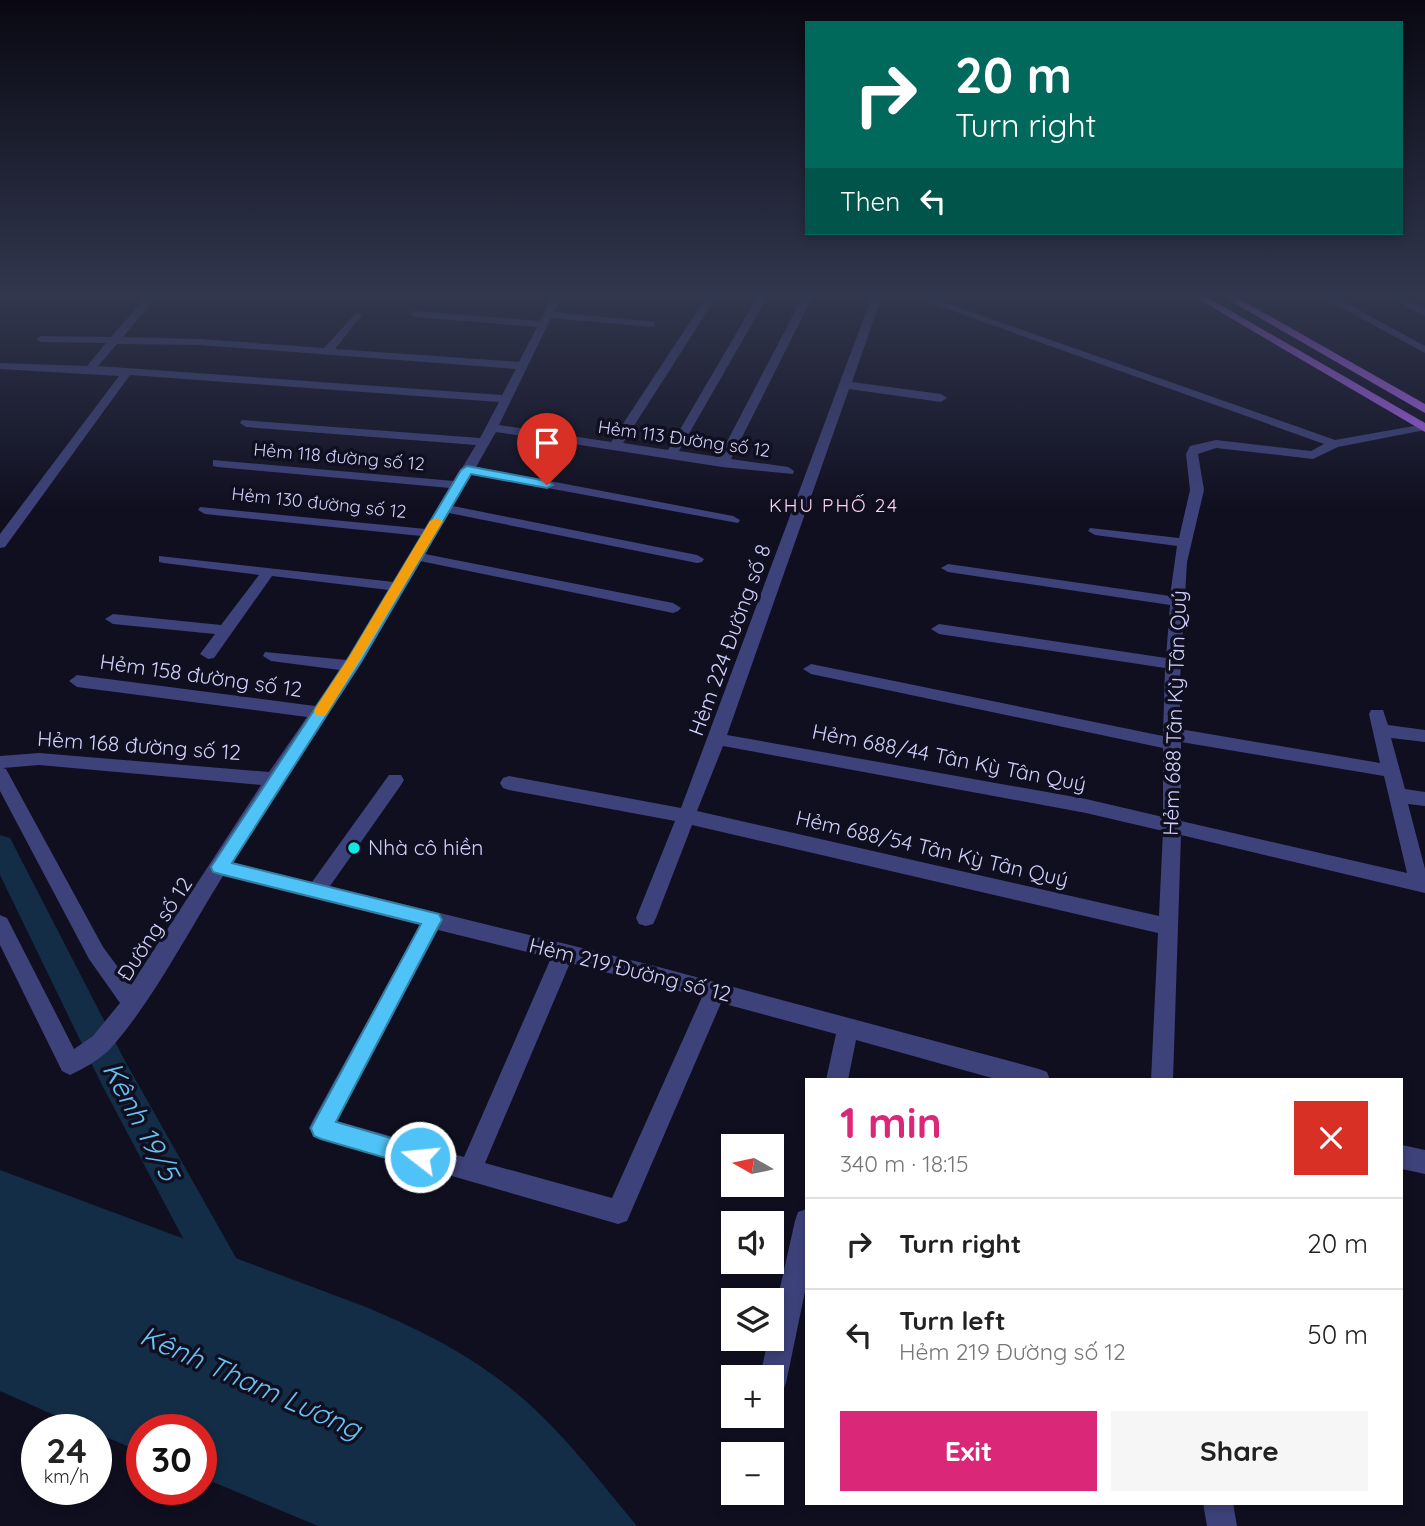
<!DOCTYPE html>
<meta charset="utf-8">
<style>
:root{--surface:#fff;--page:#f6f6f6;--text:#222;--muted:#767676;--line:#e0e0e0;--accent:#db2777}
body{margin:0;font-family:Quicksand,sans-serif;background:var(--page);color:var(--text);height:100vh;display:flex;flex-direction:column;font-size:26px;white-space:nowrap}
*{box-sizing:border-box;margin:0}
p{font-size:23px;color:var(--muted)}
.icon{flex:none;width:38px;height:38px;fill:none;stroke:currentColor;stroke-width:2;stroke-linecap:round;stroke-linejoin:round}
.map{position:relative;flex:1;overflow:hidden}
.drawer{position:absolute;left:805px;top:1078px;width:598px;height:427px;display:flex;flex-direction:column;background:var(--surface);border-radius:0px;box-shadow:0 4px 10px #0003}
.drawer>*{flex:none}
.top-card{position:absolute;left:805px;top:21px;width:598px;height:214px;border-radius:0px;box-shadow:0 4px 10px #0003;background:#00695c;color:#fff;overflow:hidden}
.needle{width:46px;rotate:279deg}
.controls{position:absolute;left:721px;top:1134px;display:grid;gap:14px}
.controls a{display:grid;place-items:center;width:63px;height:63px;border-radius:0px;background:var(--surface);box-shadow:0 4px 10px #0003;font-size:35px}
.speed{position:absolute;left:21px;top:1414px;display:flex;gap:14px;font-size:35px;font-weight:700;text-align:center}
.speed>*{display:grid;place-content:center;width:91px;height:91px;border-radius:50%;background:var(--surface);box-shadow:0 4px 10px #0003;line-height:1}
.speed small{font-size:18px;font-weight:400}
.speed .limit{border:10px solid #d22;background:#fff;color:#111}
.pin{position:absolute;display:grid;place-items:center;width:60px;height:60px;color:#fff;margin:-72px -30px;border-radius:50% 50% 50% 0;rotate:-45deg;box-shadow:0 0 7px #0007}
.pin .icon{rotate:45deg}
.me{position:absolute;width:77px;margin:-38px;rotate:286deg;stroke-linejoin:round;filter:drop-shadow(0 0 5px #0008)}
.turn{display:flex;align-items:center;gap:24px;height:147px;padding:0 35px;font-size:32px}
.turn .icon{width:91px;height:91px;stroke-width:2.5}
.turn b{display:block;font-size:49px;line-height:60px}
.then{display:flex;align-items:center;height:66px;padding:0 35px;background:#0003;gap:14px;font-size:26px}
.round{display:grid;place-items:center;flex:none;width:74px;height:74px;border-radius:0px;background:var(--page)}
.overview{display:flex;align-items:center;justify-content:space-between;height:119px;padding:0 35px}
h1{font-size:42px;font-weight:800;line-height:52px;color:var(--accent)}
.cta{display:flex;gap:14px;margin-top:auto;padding:14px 35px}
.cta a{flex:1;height:80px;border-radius:0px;background:var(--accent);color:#fff;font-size:28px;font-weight:800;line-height:80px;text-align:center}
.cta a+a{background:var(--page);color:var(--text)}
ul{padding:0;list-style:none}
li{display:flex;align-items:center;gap:21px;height:91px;padding:0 35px;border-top:2px solid var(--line)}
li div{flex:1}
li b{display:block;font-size:26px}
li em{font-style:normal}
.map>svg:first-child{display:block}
.water{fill:#122d45}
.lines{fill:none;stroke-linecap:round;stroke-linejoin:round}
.canal{fill:#122d45;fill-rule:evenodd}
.minor{fill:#3d427b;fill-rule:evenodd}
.major{fill:#ab61f2;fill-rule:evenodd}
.route{fill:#4fc3f7;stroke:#337fa1;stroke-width:2}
.slow{fill:#f59e0b}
.poi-dot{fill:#12e6e2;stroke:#100f20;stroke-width:2.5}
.labels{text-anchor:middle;stroke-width:7;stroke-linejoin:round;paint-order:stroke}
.far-street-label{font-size:18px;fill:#d1d1fb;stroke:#100f20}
.far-neighbourhood-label{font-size:19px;letter-spacing:2px;fill:#fbd3f2;stroke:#100f20}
.street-label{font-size:21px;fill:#d1d1fb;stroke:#100f20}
.poi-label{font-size:21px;fill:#d1d1fb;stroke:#100f20;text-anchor:start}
.near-water-label{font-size:28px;font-style:italic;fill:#67c3f3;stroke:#100f20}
</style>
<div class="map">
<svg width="1425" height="1526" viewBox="0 0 1425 1526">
<rect width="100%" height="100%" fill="#100f20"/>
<path class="water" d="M0,1170l366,137c45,19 87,39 127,68 57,40 100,98 144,151h-319l-117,-49v-47h-59v22l-46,-19v-3h-8l-88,-39z"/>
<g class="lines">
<polygon class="canal" points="0,835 10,838 125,1061 240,1265 245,1279 240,1293 226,1298 212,1293 101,1083 0,875"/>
<g class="minor">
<path d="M147,296h10l-34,41 77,2 124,9 33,-36 5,3 -27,34 184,13 18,-35 -122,-10 -5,-3 5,-3 125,10 12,-25h10l-8,16 101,10v4l-4,1 -100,-9 -52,107 112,17 96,-146h10l-94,147 45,7 90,-154h10l-89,155 40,6 84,-161h10l-82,163 57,8 6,4 -1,3 -71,-7 -226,-35 -20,35 257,49 7,4 -2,3 -267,-49 -18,32 244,49 7,4 -2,3 -5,1 -248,-50 -24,41 248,49 8,5 -3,3 -5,2 -253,-52 -59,103 -130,198 81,20 77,-107h12l3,5 -3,5 -71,101 325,80 384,103 8,3 3,8h-51l-143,-40 -8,40h-22l10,-46 -115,-31 -94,218 -9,3 -305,-88 -4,-8 4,-8 107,-195 -197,-49c-35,56 -69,123 -112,172 -10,11 -28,21 -41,27l-8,-4 -62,-126v-30l7,3 67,131 19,-13 27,-33 -31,-44 -89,-168v-35l39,-3 230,19 38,-55 -230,-30 -8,-6 8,-6 238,31 25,-36 -69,-9 -8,-5 2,-4 82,8 42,-70 -117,-14 -58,82 -6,1 -8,-5 15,-20 -102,-10 -8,-5 8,-5 108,11 38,-50 -95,-12 -5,-1v-6l235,26 27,-46 -216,-22 -7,-4 2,-3 226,22 24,-41 -232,-21 -5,-1v-6l241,21 22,-36 -230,-18 -6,-4 2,-3 238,18 19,-36 -369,-27 -125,172 -5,1v-14l119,-158 -119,-7v-6l87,3 19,-23 -65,-1 -5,-3 5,-3 70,1zM117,344l83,1 316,24 -14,26 -404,-29zM39,765l222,20 -130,200 -28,-38 -97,-178 -3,-1zM438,930l113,28 -87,199 -127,-36zM570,963l132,34 -90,201 -127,-35z"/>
<path d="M872,296h10l-30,86 89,12 6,4 -6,4 -92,-13 -122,346 359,64 77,18v-69l-352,-74 -8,-5 8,-5 352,72 2,-68 -226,-34 -8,-5 8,-5 227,34 4,-53 -222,-33 -7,-4 7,-4 222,32 7,-50 -82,-11 -7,-4 2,-3 89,10 11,-48 -4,-36 4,-8 26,-6 95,11 13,-7 -413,-148h15l409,144 90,-16v6l-87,17 -25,12 -97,-11 -18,6 6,36 -17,72 -7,118v49l200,34 -11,-49 2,-4h12l5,15 37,5v12l-34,-4 14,51 20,3v14l-17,-2 17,65v24l-244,-58 -8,245h-22l7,-147 -466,-108 -36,93 -3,6 -7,2 -7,-2 -3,-6 39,-97 -166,-31 -6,-2 -3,-5 3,-5 6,-2 172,32zM1181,742l203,34 23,97 -226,-52zM723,746l363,67 77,18 -4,85 -462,-105z"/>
<polygon points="1320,296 1333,296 1425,346 1425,353"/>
<polygon points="1386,296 1399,296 1425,309 1425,316"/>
<polygon points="1402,1145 1425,1150 1425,1174 1402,1169"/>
<polygon points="807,1209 807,1282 786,1383 782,1393 772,1397 772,1377 760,1377 768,1339 772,1339 772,1323 795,1221 798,1212"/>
<polygon points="1203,1503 1233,1503 1237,1526 1207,1526"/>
</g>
<g class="major">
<polygon points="1193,296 1205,296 1425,423 1425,432"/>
<polygon points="1222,296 1234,296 1425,404 1425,413"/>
</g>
</g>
<linearGradient id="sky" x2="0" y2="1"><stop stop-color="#090812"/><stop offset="0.58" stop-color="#31374e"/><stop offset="1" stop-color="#31374e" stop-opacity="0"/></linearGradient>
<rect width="1425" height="510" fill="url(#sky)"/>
<polygon class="route" points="467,466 547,481 553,485 547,488 471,474 362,660 232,863 439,914 442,920 439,925 336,1122 428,1149 431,1157 428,1164 420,1168 321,1139 314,1136 311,1128 421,924 220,874 213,872 211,867 349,657 461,470"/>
<polygon class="slow" points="436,518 443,521 326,715 316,715 314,711 316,707 349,657 430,521"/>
<circle class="poi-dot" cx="354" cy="848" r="7"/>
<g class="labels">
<g class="far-street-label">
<text transform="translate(684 439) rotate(8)" y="6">Hẻm 113 Đường số 12</text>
<text transform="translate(339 457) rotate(5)" y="6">Hẻm 118 đường số 12</text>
<text transform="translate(319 503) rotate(6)" y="6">Hẻm 130 đường số 12</text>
</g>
<g class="far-neighbourhood-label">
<text x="834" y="512">KHU PHỐ 24</text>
</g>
<g class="street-label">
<text transform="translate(730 640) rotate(-70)" y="7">Hẻm 224 Đường số 8</text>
<text transform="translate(201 676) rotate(8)" y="7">Hẻm 158 đường số 12</text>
<text transform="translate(1175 713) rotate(-88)" y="7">Hẻm 688 Tân Kỳ Tân Quý</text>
<text transform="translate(139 746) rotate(4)" y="7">Hẻm 168 đường số 12</text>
<text transform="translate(949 758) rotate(11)" y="7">Hẻm 688/44 Tân Kỳ Tân Quý</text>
<text transform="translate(932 849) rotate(13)" y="7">Hẻm 688/54 Tân Kỳ Tân Quý</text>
<text transform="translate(155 929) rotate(-57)" y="7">Đường số 12</text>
<text transform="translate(630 970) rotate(14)" y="7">Hẻm 219 Đường số 12</text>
</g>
<g class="poi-label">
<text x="368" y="855">Nhà cô hiền</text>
</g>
<g class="near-water-label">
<text transform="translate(141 1121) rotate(62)" y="10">Kênh 19/5</text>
<text transform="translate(251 1382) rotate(24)" y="10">Kênh Tham Lương</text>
</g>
</g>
</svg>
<div class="controls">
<a><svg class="needle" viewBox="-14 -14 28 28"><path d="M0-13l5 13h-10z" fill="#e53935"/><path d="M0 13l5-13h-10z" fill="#767676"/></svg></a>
<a><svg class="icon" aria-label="sound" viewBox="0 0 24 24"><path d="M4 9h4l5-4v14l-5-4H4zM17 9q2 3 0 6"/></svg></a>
<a><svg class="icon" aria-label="layers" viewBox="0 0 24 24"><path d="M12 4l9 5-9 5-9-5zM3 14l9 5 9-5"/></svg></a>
<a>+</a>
<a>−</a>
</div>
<div class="speed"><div>24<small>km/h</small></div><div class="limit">30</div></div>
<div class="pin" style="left:547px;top:485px;background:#d93025"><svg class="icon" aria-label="arrive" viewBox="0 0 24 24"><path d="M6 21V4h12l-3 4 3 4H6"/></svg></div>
<svg class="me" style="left:420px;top:1157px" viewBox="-20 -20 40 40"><circle r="17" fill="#4fc3f7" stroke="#fff" stroke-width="3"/><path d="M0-11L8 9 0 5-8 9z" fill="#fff"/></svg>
<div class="top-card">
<div class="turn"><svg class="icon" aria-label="right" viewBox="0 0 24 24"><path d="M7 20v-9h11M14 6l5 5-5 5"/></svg><div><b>20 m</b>Turn right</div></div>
<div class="then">Then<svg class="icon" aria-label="left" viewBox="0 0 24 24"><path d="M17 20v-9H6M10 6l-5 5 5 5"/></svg></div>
</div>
<section class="drawer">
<div class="overview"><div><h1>1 min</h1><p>340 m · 18:15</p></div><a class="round" style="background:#d93025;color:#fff"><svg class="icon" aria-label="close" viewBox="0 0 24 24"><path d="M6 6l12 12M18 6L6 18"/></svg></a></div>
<ul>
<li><svg class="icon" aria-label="right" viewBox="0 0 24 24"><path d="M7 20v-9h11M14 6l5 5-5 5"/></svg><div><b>Turn right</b></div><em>20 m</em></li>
<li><svg class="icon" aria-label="left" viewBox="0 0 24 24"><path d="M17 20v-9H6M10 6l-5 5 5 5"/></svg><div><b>Turn left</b><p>Hẻm 219 Đường số 12</p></div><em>50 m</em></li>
</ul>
<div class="cta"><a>Exit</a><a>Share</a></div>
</section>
</div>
